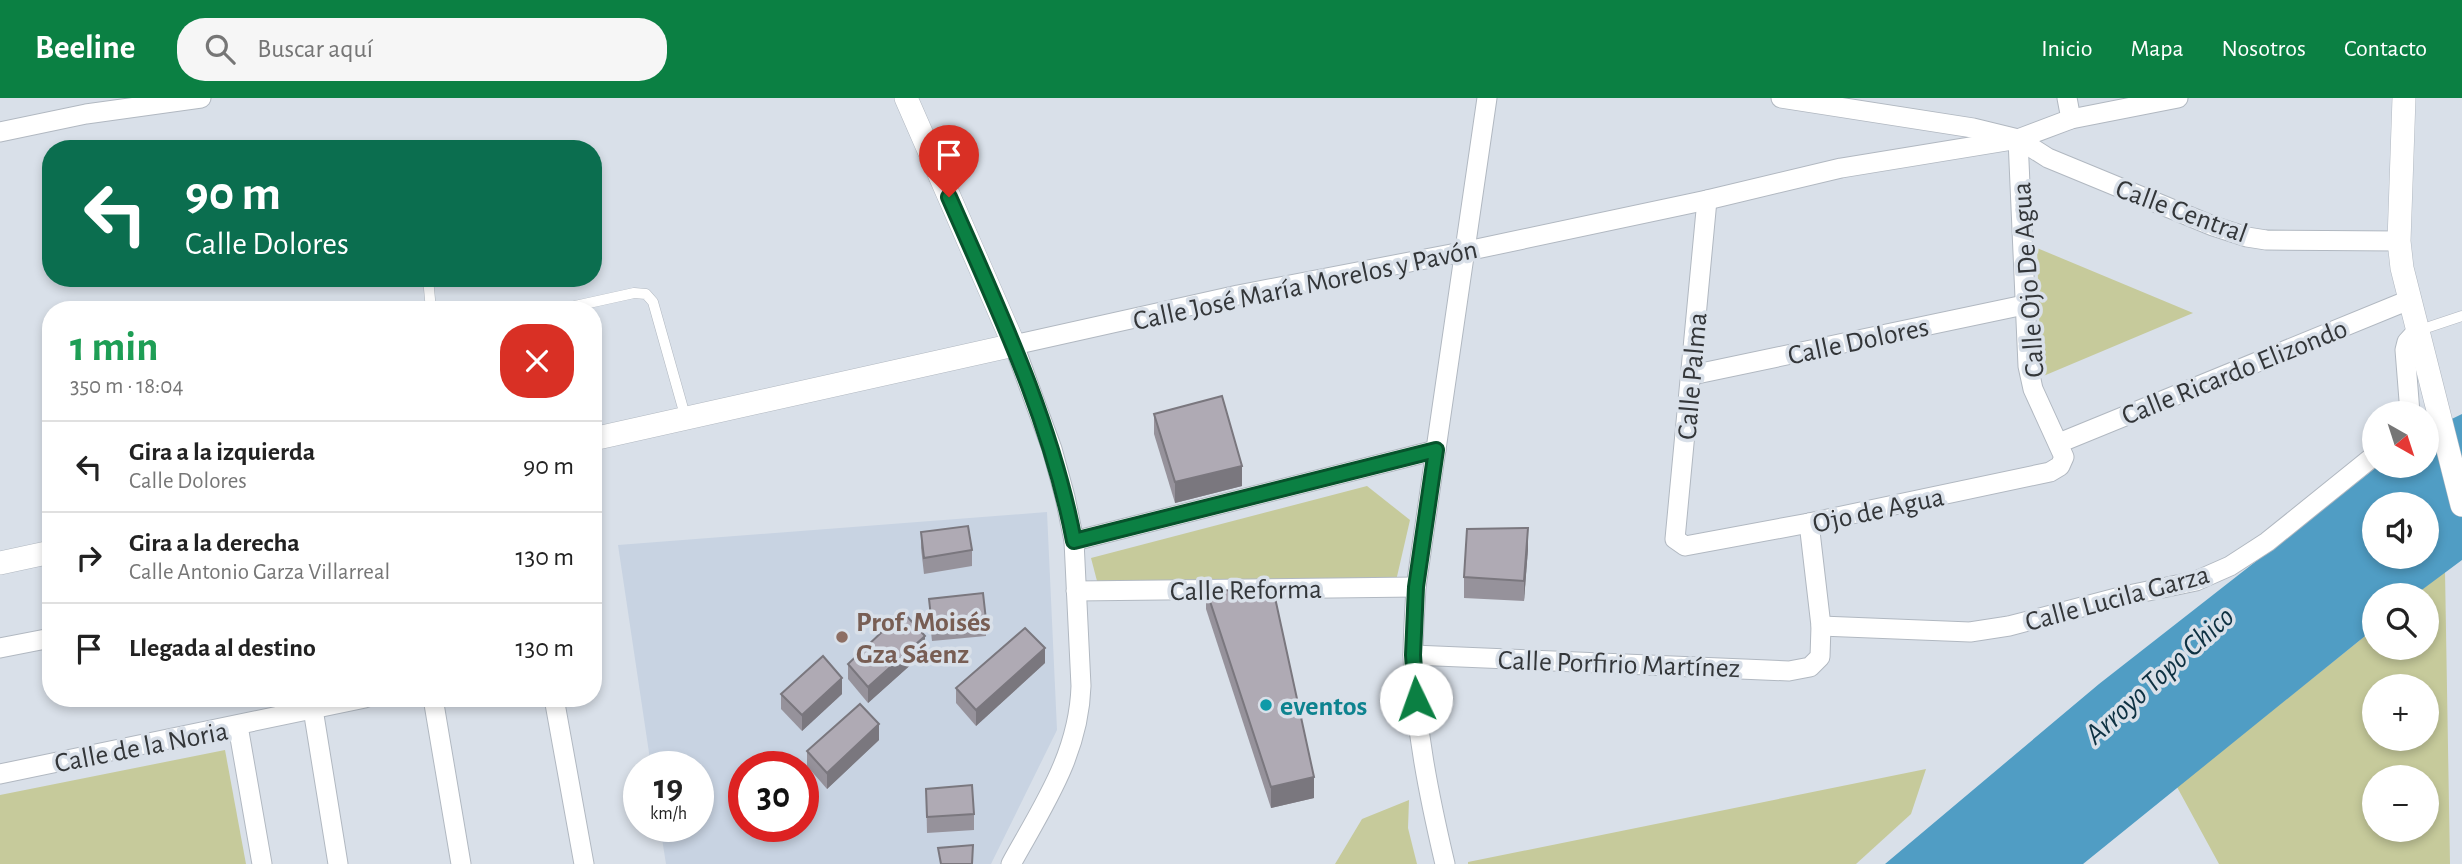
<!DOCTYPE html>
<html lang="es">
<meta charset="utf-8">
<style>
:root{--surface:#fff;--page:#f6f6f6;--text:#222;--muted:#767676;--line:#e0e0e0;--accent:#0b8043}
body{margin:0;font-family:"Alegreya Sans",sans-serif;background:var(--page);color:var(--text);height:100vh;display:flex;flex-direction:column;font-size:26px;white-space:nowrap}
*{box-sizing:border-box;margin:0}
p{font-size:23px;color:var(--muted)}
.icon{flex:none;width:38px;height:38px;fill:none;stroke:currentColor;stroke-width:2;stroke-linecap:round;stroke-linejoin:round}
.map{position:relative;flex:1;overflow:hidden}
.drawer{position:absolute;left:42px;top:203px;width:560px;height:406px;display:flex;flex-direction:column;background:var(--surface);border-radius:28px;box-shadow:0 4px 10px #0003}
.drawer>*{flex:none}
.guide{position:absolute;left:42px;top:42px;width:560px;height:147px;border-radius:28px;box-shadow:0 4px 10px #0003;background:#0b6e4f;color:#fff;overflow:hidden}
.needle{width:46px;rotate:141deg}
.controls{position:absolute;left:2362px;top:303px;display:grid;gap:14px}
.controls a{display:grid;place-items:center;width:77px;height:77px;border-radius:50%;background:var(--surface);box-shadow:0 4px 10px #0003;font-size:35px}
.speed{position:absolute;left:623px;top:653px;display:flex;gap:14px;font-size:35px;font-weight:700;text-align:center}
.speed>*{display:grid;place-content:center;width:91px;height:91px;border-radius:50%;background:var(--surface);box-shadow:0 4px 10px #0003;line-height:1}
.speed small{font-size:18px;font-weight:400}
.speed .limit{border:10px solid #d22;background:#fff;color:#111}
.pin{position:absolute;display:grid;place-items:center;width:60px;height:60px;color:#fff;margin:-72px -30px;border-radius:50% 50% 50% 0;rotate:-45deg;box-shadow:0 0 7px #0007}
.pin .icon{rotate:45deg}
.me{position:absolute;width:77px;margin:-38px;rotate:357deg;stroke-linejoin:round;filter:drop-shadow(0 0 5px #0008)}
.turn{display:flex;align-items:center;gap:24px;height:147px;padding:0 28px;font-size:32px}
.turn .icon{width:91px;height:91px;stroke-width:2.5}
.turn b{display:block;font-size:49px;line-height:60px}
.round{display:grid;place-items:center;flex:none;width:74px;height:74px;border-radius:28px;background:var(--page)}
.overview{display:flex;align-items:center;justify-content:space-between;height:119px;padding:0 28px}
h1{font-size:42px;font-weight:700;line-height:52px;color:#1e9e55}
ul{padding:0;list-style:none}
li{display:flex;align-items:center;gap:21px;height:91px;padding:0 28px;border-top:2px solid var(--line)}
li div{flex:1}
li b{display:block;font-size:26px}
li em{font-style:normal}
header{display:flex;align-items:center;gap:42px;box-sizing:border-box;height:98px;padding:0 35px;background:var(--accent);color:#fff}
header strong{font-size:33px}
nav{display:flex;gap:38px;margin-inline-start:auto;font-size:24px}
.search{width:490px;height:63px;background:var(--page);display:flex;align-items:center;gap:18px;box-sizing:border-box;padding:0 24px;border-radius:28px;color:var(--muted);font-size:26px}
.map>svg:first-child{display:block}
.built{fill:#c8d3e2;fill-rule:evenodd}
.green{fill:#c6ca9b;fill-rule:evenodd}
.water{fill:#509dc4;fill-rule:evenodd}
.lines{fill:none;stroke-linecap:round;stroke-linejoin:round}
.service-casing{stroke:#b1b8c1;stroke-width:11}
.minor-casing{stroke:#b1b8c1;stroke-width:21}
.tertiary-casing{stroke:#b1b8c1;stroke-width:24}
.service{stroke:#fff;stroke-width:10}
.minor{stroke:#fff;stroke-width:19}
.tertiary{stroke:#fff;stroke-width:23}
.wall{fill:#96929b}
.shaded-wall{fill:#7a777e}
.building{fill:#afaab4;stroke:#7a777e;stroke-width:2}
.route-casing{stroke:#07532c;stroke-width:18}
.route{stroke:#0b8043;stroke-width:12}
.education-dot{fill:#8d6e63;stroke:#d9e0e9;stroke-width:2.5}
.culture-dot{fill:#0f9aa8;stroke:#d9e0e9;stroke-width:2.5}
.labels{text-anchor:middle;stroke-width:7;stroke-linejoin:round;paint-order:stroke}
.street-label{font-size:28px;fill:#333639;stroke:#d9e0e9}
.education-label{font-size:28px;font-weight:bold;fill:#785e54;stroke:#d9e0e9;text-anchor:start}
.culture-label{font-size:28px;font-weight:bold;fill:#0d838f;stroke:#d9e0e9;text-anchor:start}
.water-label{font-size:30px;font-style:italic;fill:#0e3142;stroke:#d9e0e9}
</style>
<header>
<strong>Beeline</strong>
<div class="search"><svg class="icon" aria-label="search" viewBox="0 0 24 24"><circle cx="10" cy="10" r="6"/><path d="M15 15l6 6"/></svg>Buscar aquí</div>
<nav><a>Inicio</a><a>Mapa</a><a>Nosotros</a><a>Contacto</a></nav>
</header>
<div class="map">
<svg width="2462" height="766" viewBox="0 0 2462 766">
<rect width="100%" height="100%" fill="#d9e0e9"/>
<path class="built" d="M1047,414l10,218 -66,134h-325l-6,-38h38v-60h-47l-33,-221zM744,668h59v60h-59z"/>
<g class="green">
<polygon points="2037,150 2193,215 2041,279"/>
<polygon points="1367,388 1410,422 1396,483 1097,483 1091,460"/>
<path d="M2445,473l5,293h-231l-42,-77 198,-159v20h52v-53h-12zM2375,588h52v52h-52zM2375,679h52v53h-52z"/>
<polygon points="225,652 246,766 0,766 0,697"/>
<polygon points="1926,671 1911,716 1856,766 1468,766 1468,764"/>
<polygon points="1409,702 1408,730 1417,766 1335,766 1362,721"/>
</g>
<path class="water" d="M2462,316v146l-47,35h-40v33l-292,236h-198l214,-180 279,-218h49v-35zM2375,406h52v52h-52z"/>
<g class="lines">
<g class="service-casing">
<g id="service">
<polyline points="428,180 431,212"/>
<polyline points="557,212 634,195 646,196 653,204 686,321"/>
<polyline points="2417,233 2462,218"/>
</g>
</g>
<g class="minor-casing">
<g id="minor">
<polyline points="1781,0 1973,30 2018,41 2048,60 2213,128 2247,139 2266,142 2399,143"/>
<polyline points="2067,0 2071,21"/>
<polyline points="0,34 86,16 201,0"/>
<polyline points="1707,102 1675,441 1685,448 1809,425 2050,374 2060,368 2064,359 2033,291 2028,268 2018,41"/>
<polyline points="1692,277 2024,207"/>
<polyline points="2410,315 2405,252 2407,244 2417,233"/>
<polyline points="2059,345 2409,202"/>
<polyline points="1074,443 1436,352"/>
<polyline points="1076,493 1416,489"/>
<polyline points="1821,528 1970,534 2009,528 2124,498 2196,483 2230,468 2267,444 2375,357"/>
<polyline points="0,550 51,540"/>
<polyline points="1413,557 1789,573 1810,569 1820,559 1821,528 1809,425"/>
<polyline points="433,600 461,766"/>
<polyline points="554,600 584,766"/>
<polyline points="313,611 338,766"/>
<polyline points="238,628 262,766"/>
<polyline points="0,676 365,600"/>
<path d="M1011,766c32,-58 68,-110 70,-178l-7,-145 -9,-44 -13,-48 -38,-104 224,-50 229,-44 240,-51 134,-32 177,-29 53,-20 107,-21"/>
<path d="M1445,766c-16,-68 -30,-137 -32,-207 0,-24 2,-47 3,-70l71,-489"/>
</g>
</g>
<g class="tertiary-casing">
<g id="tertiary">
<polyline points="2404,0 2399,143 2402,170 2462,407"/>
<polyline points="593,341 1014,247 906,0"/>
<polyline points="0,465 51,454"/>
</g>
</g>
<use href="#service" class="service"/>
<use href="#minor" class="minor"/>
<use href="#tertiary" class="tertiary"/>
</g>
<g class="wall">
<polygon points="1154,316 1242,388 1175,405 1154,336"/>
<polygon points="921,434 972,452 972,468 924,476 921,450"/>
<polygon points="1528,451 1524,503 1464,500 1464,479"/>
<polygon points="1206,491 1314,700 1271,710 1206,511"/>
<polygon points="929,501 986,522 986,538 932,543 929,517"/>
<polygon points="925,554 868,605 848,581 848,566"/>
<polygon points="1045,565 976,628 956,605 956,590"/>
<polygon points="781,596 842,596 802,633 781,611"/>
<polygon points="879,642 827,691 807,668 807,653"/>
<polygon points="926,691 974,716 974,732 927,735"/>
</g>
<g class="shaded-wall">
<polygon points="1242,368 1242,388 1175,405 1175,384"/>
<polygon points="1528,430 1528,451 1524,503 1524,483"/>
<polygon points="925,538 925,554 868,605 868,589"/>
<polygon points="1045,550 1045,565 976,628 976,612"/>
<polygon points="842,580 842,596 802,633 802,617"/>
<polygon points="879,626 879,642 827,691 827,675"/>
<polygon points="1314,679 1314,700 1271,710 1271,689"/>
</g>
<g class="building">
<polygon points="1222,298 1242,368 1175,384 1154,316"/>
<polygon points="968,428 972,452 924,460 921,434"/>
<polygon points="1528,430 1524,483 1464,479 1467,431"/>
<polygon points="1206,491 1274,495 1314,679 1271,689"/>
<polygon points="983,495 986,522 932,528 929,501"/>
<polygon points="903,514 925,538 868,589 848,566"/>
<polygon points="1025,530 1045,550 976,612 956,590"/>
<polygon points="823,558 842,580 802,617 781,596"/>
<polygon points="860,606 879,626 827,675 807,653"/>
<polygon points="972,687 974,716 927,719 926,691"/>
<polygon points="973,747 972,766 941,766 938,750"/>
</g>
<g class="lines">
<g class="route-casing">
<path id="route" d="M949,99c49,112 102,223 125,344l362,-91 -20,137 -3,68 3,44"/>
</g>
<use href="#route" class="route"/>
</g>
<circle class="education-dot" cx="842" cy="539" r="7"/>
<circle class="culture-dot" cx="1266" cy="607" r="7"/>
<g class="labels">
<g class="street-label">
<text transform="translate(2182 112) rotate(20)" y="10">Calle Central</text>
<text transform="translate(2027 182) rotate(-94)" y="10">Calle Ojo De Agua</text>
<text transform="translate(1305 186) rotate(-12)" y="10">Calle José María Morelos y Pavón</text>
<text transform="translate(1858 242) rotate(-12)" y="10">Calle Dolores</text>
<text transform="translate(2234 273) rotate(-22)" y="10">Calle Ricardo Elizondo</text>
<text transform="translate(1691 278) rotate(-85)" y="10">Calle Palma</text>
<text transform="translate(1878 411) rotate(-12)" y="10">Ojo de Agua</text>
<text transform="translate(1246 491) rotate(-1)" y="10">Calle Reforma</text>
<text transform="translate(2117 499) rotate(-15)" y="10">Calle Lucila Garza</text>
<text transform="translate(1619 565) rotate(2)" y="10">Calle Porfirio Martínez</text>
<text transform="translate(141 648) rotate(-11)" y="10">Calle de la Noria</text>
</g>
<g class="education-label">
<text x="856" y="533">Prof. Moisés<tspan x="856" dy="32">Gza Sáenz</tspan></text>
</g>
<g class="culture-label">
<text x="1280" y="617">eventos</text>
</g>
<g class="water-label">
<text transform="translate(2159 577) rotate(-42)" y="10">Arroyo Topo Chico</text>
</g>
</g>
</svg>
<div class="controls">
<a><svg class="needle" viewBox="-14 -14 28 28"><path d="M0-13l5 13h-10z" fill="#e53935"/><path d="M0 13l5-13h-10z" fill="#767676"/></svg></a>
<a><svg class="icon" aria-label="sound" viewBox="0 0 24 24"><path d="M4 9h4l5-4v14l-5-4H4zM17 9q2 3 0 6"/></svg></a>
<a><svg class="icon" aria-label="search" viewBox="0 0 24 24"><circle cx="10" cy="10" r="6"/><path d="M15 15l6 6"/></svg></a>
<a>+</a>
<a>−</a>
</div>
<div class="speed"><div>19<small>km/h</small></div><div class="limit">30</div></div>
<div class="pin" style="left:949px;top:99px;background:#d93025"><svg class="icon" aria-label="arrive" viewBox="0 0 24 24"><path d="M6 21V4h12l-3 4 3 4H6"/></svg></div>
<svg class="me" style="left:1416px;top:601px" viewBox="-20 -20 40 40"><circle r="19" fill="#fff"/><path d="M0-13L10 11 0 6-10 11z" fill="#0b8043"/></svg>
<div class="guide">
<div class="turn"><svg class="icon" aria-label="left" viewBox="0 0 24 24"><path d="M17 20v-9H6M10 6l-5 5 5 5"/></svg><div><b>90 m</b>Calle Dolores</div></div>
</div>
<section class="drawer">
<div class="overview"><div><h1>1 min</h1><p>350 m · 18:04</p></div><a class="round" style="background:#d93025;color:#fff"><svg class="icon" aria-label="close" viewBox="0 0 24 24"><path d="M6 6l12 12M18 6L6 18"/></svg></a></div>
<ul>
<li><svg class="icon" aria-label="left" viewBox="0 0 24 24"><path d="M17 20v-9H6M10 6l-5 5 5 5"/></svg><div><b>Gira a la izquierda</b><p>Calle Dolores</p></div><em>90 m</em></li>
<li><svg class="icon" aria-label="right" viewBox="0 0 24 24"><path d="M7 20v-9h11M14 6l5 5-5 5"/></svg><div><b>Gira a la derecha</b><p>Calle Antonio Garza Villarreal</p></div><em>130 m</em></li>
<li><svg class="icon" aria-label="arrive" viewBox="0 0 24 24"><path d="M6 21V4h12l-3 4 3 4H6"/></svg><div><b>Llegada al destino</b></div><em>130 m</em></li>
</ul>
</section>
</div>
